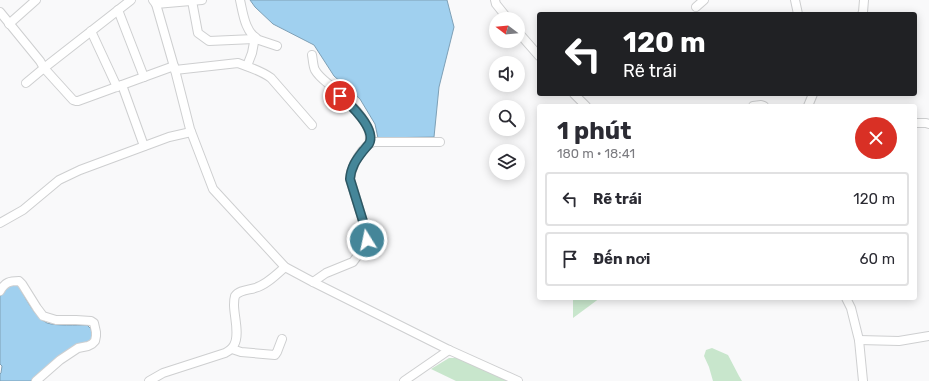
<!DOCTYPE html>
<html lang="vi">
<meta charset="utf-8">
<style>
:root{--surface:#fff;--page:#f2f2f3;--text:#2b2b33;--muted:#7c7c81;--line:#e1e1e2}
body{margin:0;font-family:Rubik,sans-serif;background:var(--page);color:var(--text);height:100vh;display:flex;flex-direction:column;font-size:15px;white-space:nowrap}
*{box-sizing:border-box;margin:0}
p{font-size:13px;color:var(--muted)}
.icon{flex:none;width:22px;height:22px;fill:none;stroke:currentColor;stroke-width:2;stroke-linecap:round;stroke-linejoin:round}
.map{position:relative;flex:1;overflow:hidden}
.panel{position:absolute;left:537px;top:104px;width:380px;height:196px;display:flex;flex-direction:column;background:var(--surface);border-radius:4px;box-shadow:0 2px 10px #0003}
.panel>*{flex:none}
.hud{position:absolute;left:537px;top:12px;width:380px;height:84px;border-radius:4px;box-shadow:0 2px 10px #0003;background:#202124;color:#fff;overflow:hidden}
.needle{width:26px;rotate:286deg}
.fabs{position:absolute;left:489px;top:12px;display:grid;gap:8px}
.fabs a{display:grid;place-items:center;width:36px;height:36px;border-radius:50%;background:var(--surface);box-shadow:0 2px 10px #0003;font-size:20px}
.pin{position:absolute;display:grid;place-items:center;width:34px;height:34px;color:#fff;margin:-17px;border:2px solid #fff;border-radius:50%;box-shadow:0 1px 4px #0007}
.me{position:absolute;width:44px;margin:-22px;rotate:350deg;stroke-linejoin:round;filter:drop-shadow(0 0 3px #0008)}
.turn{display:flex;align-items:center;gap:14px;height:84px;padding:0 20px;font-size:18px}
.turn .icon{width:52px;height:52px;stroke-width:2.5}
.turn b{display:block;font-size:28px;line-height:34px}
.round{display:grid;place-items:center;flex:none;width:42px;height:42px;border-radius:21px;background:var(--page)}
.head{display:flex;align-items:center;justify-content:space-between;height:68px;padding:0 20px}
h1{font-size:24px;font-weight:700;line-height:30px}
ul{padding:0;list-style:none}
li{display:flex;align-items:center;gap:12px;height:54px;margin:0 8px 6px;padding:0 12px;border:2px solid var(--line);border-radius:4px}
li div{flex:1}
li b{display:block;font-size:15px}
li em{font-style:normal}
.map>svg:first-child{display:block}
.green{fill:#c8e6cc}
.water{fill:#a0d0ef;stroke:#7ea0b6}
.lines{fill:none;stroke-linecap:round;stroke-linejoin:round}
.minor-casing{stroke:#cecfd0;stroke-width:10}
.minor{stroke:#fff;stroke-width:8}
.route-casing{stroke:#2d5763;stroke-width:10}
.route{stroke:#458699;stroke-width:7}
</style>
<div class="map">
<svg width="929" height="381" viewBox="0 0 929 381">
<rect width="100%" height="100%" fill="#f9f9fa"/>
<g class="green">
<polygon points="573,298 600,298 573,318"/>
<polygon points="712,348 728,355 739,376 742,381 713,381 709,367 704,356 706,350"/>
<polygon points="449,358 462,358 511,381 456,381 431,369"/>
</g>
<g class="water">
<polygon points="250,0 447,0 454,27 439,87 434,137 378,138 375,124 360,99 334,76 314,45 273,24 255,7"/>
<path d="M17,283c7,12 17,34 30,40 9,3 30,2 40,2l4,4 3,11 -60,41h-34v-7l1,-1 1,-7 -2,-2v-69l2,-6z"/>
</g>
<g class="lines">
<g class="minor-casing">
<g id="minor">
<polyline points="153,0 156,4 175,70 190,129 213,189 285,267 313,282 449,350 518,381"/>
<path d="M240,0c3,13 5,33 19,40 6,2 12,4 18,6"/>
<polyline points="495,0 496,4 508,19"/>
<polyline points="795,0 798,14"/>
<polyline points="192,1 198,33 209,41 254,39"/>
<polyline points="156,4 202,0"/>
<polyline points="696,7 704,0"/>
<polyline points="118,10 144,77"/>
<polyline points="0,12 40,61 44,68 131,0"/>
<polyline points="862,14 863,12 864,0"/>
<polyline points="9,24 36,0"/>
<polyline points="91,31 117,87"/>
<polyline points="518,32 539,56"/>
<path d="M312,55c1,5 1,11 3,15 4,7 10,11 16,16 13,12 45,38 38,58"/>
<polyline points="247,66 252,53 255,37"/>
<path d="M175,70l63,-7c11,4 24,8 33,15l41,47"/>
<polyline points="26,83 44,68 73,100 76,101 78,101 174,66"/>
<polyline points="122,85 144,146"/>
<polyline points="574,94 586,106"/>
<polyline points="753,106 761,105 764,106"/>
<polyline points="808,106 813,94"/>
<polyline points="915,123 926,123 929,124"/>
<polyline points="0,223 23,210 59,180 80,170 169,137 191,132"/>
<path d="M313,282l13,-9 27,-11 8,-11 6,-11 -1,-9 -16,-52c2,-13 11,-33 24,-37h66"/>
<path d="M0,291c5,-9 10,-10 19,-10l3,3 15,24 6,8 13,4h20l15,1 3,2 2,9v4l-1,5 -3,3 -4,2 -10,2 -18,12 -24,21"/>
<polyline points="846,298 851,308 859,340 863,381"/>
<polyline points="859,340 899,341 929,336"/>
<polyline points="232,349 241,352 275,355 277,352 282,339"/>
<path d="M149,381l14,-8 62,-20c4,-2 7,-4 9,-8 6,-10 0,-29 0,-40 0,-3 0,-6 1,-9 4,-6 14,-6 20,-8 11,-3 21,-13 30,-21"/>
<polyline points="404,381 449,350"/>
</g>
</g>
<use href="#minor" class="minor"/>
</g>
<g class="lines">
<g class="route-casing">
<path id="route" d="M340,96c10,8 37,33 29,48 -2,2 -4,5 -6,7 -7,9 -12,16 -13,28l16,52 1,9"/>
</g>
<use href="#route" class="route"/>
</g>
</svg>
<div class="fabs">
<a><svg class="needle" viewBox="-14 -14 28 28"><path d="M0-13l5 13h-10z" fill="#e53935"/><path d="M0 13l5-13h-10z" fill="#7c7c81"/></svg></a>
<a><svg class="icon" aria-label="sound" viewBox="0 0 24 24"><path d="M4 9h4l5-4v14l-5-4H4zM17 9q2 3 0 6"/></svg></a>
<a><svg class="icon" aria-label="search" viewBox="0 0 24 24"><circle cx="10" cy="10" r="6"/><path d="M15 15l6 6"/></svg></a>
<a><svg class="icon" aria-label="layers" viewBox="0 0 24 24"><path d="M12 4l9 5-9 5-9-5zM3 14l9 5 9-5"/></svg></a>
</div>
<div class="pin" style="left:340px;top:96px;background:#d93025"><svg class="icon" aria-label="arrive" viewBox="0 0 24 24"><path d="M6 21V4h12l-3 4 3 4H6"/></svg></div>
<svg class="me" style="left:367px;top:240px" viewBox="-20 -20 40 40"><circle r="17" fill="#458699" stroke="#fff" stroke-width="3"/><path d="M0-11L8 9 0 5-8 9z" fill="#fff"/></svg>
<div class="hud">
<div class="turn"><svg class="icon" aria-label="left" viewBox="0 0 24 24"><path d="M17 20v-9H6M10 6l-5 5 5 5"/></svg><div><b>120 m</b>Rẽ trái</div></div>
</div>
<section class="panel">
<div class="head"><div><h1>1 phút</h1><p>180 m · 18:41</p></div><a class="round" style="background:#d93025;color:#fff"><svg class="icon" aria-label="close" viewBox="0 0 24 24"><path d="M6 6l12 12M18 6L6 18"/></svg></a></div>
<ul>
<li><svg class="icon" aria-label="left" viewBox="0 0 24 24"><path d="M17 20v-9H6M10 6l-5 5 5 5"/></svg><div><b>Rẽ trái</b></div><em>120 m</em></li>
<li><svg class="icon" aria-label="arrive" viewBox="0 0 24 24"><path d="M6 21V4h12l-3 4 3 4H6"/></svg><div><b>Đến nơi</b></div><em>60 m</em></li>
</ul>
</section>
</div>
